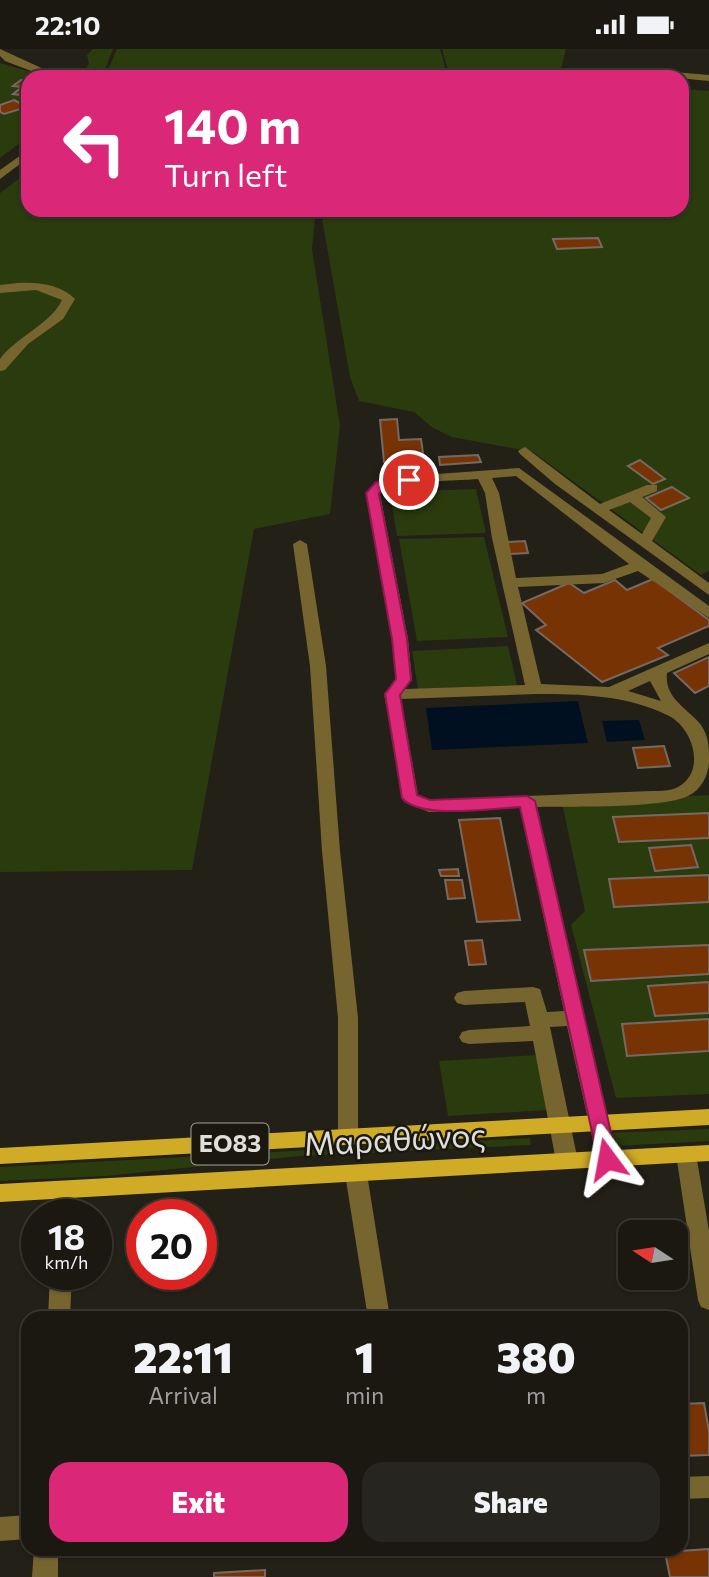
<!DOCTYPE html>
<meta charset="utf-8">
<style>
:root{--surface:#1a1811;--page:#27251f;--text:#f1f3f6;--muted:#9fa09f;--line:#383731;--accent:#db2777}
body{margin:0;font-family:Commissioner,sans-serif;background:var(--page);color:var(--text);height:100vh;display:flex;flex-direction:column;font-size:26px;white-space:nowrap}
*{box-sizing:border-box;margin:0}
p{font-size:23px;color:var(--muted)}
.icon{flex:none;width:38px;height:38px;fill:none;stroke:currentColor;stroke-width:2;stroke-linecap:round;stroke-linejoin:round}
.map{position:relative;flex:1;overflow:hidden}
.drawer{position:absolute;left:21px;top:1262px;width:667px;height:245px;display:flex;flex-direction:column;background:var(--surface);border-radius:21px;box-shadow:0 2px 5px #0004,0 0 0 2px var(--line)}
.drawer>*{flex:none}
.banner{position:absolute;left:21px;top:21px;width:668px;height:147px;border-radius:21px;box-shadow:0 2px 5px #0004,0 0 0 2px var(--line);background:#db2777;color:#fff;overflow:hidden}
.needle{width:46px;rotate:282deg}
.fabs{position:absolute;left:618px;top:1171px;display:grid;gap:14px}
.fabs a{display:grid;place-items:center;width:70px;height:70px;border-radius:14px;background:var(--surface);box-shadow:0 2px 5px #0004,0 0 0 2px var(--line);font-size:35px}
.speed{position:absolute;left:21px;top:1150px;display:flex;gap:14px;font-size:35px;font-weight:700;text-align:center}
.speed>*{display:grid;place-content:center;width:91px;height:91px;border-radius:50%;background:var(--surface);box-shadow:0 2px 5px #0004,0 0 0 2px var(--line);line-height:1}
.speed small{font-size:18px;font-weight:400}
.speed .limit{border:10px solid #d22;background:#fff;color:#111}
.pin{position:absolute;display:grid;place-items:center;width:60px;height:60px;color:#fff;margin:-30px;border:4px solid #fff;border-radius:50%;box-shadow:0 2px 7px #0007}
.me{position:absolute;width:77px;margin:-38px;rotate:347deg;stroke-linejoin:round;filter:drop-shadow(0 0 5px #0008)}
.turn{display:flex;align-items:center;gap:24px;height:147px;padding:0 28px;font-size:32px}
.turn .icon{width:91px;height:91px;stroke-width:2.5}
.turn b{display:block;font-size:49px;line-height:60px}
.eta{display:flex;justify-content:space-evenly;align-items:center;height:119px;text-align:center}
.eta b{font-size:42px;font-weight:800;line-height:49px}
.primary-button{display:flex;gap:14px;margin-top:auto;padding:14px 28px}
.primary-button a{flex:1;height:80px;border-radius:21px;background:var(--accent);color:#fff;font-size:28px;font-weight:800;line-height:80px;text-align:center}
.primary-button a+a{background:var(--page);color:var(--text)}
.status{display:flex;justify-content:space-between;align-items:center;height:49px;padding:0 35px;background:var(--surface);direction:ltr}
.status svg{height:19px;fill:currentColor}
.map>svg:first-child{display:block}
.green{fill:#2a3b0e}
.water{fill:#001020}
.building{fill:#783304;stroke:#756964;stroke-width:2}
.lines{fill:none;stroke-linecap:round;stroke-linejoin:round}
.minor{fill:#77652f;fill-rule:evenodd}
.major{fill:#d0ab25;fill-rule:evenodd}
.route{fill:#db2777;stroke:#8e194d;stroke-width:2}
.labels{text-anchor:middle;stroke-width:5;stroke-linejoin:round;paint-order:stroke}
.shield{fill:#19170e;stroke:#a4a29b;stroke-width:2}
.shield-label{font-size:24px;font-weight:bold;fill:#e0ded8}
.near-street-label{font-size:32px;fill:#e0ded8;stroke:#19170e}
</style>
<div class="status"><b>22:10</b><svg viewBox="0 0 49 12"><path d="M0 12V9h3v3zM5 12V6h3v6zM10 12V3h3v9zM15 12V0h3v12zM26 1h20v11H26zM47 4h2v5h-2z"/></svg></div>
<div class="map">
<svg width="709" height="1528" viewBox="0 0 709 1528">
<rect width="100%" height="100%" fill="#222017"/>
<g class="green">
<polygon points="93,0 113,0 102,28 62,26 86,19 89,15 87,6"/>
<polygon points="117,0 440,0 448,28 105,28"/>
<polygon points="442,0 566,0 559,28 450,28"/>
<polygon points="0,14 49,28 28,28 28,88 0,109"/>
<polygon points="683,40 709,42 709,522 701,526 533,403 452,388 433,379 414,363 359,352 350,328 321,164 322,161 682,161"/>
<polygon points="28,123 28,161 316,161 312,200 340,377 330,465 254,480 192,821 0,823 0,144"/>
<polygon points="476,440 486,484 397,487 390,443"/>
<polygon points="484,488 508,588 417,592 399,490"/>
<polygon points="508,597 517,636 418,640 412,602"/>
<polygon points="709,746 709,1045 616,1049 571,876 585,862 562,754"/>
<polygon points="537,1006 549,1061 448,1067 439,1012"/>
<polygon points="709,1080 709,1092 616,1097 609,1095 606,1084"/>
<polygon points="530,1089 531,1096 300,1107 106,1127 0,1132 0,1118"/>
</g>
<g class="water">
<polygon points="578,652 588,694 432,701 426,659"/>
<polygon points="639,671 645,691 607,693 602,672"/>
</g>
<g class="building">
<polygon points="21,31 28,32 28,47 13,45 22,38 13,37"/>
<polygon points="14,51 27,58 4,65 0,63 0,56"/>
<polygon points="598,189 602,198 557,200 553,190"/>
<polygon points="397,370 399,391 421,390 424,411 384,413 380,371"/>
<polygon points="478,406 481,413 440,416 439,408"/>
<polygon points="640,411 665,430 653,435 628,417"/>
<polygon points="672,438 689,449 661,461 646,449"/>
<polygon points="525,492 528,504 510,505 507,493"/>
<polygon points="653,530 709,571 709,577 658,599 668,606 602,633 536,581 546,576 522,554 569,534 584,544 615,531 627,541"/>
<polygon points="709,608 709,637 695,644 674,624"/>
<polygon points="664,697 670,717 638,719 633,699"/>
<polygon points="709,764 709,789 619,793 613,768"/>
<polygon points="500,769 520,871 477,873 459,771"/>
<polygon points="691,796 698,818 655,822 649,799"/>
<polygon points="458,820 459,827 441,827 439,821"/>
<polygon points="709,826 709,853 614,858 609,830"/>
<polygon points="445,831 462,831 465,849 448,850"/>
<polygon points="482,891 486,915 469,916 465,892"/>
<polygon points="709,896 709,925 591,932 584,901"/>
<polygon points="709,933 709,964 655,967 648,937"/>
<polygon points="709,970 709,1002 627,1007 622,975"/>
<polygon points="704,1354 709,1382 709,1406 681,1407 681,1355"/>
<polygon points="709,1500 709,1528 670,1528 665,1503"/>
<polygon points="265,1521 265,1528 214,1528 214,1524"/>
</g>
<g class="lines">
<g class="minor">
<polygon points="0,0 61,28 47,28 5,12 0,7"/>
<polygon points="651,21 709,26 709,32 647,26 646,24"/>
<polygon points="28,101 28,109 0,130 0,121"/>
<path d="M18,234c20,-1 42,1 57,16l-12,20 -35,25 -23,26 -5,1v-12l3,-4c17,-19 50,-34 59,-55l-26,-10 -36,3v-8z"/>
<path d="M525,398l75,57 47,-19h10v6l-15,6 24,20 -14,24 57,42v12l-154,-111 -35,-30 -2,-3zM630,453l21,16 -9,16 -33,-24z"/>
<path d="M519,419l190,138v12l-71,-47 -34,12 -86,4 23,97 68,3 100,-44v11l-42,19c-3,26 22,36 34,52 8,12 8,22 8,36 0,14 -8,29 -21,35 -28,13 -116,10 -151,11l80,352 -3,6 -7,2 -7,-2 -3,-6 -30,-133 -17,1 28,134 -4,6 -7,2 -7,-2 -4,-6 -23,-120 -64,3 -7,-2 -3,-5 3,-5 7,-2 61,-4 -5,-24 -61,3 -7,-2 -3,-5 3,-5 7,-2 69,-4 7,2 7,23 17,-1 -44,-203 -91,4 -25,-10 -20,-108 12,-15 -4,-40 -26,-146 9,-11 34,-6zM516,427l113,88 -27,10 -86,4 -17,-85 -7,-15zM478,430l7,14 7,45 33,147 -120,4 7,-9 -4,-41 -28,-145c12,-14 78,-13 98,-15zM650,632l11,20 -33,-10zM536,645c45,0 92,1 133,22 25,13 37,56 9,71 -7,4 -17,4 -26,4l-221,9 -13,-5 -17,-96z"/>
<polygon points="300,491 307,495 326,617 340,802 358,969 358,1088 355,1094 348,1096 341,1094 338,1088 338,969 322,802 310,617 293,495"/>
<polygon points="686,1097 693,1099 696,1105 709,1182 709,1261 701,1258 698,1251 676,1105 679,1099"/>
<polygon points="356,1116 363,1119 367,1125 390,1269 368,1269 345,1125 349,1119"/>
<polygon points="65,1132 73,1135 76,1141 75,1166 53,1166 54,1141 57,1135"/>
<polygon points="50,1225 72,1225 70,1269 48,1269"/>
<polygon points="709,1427 709,1449 681,1450 681,1428"/>
<polygon points="28,1466 28,1490 0,1492 0,1468"/>
<polygon points="34,1500 58,1500 58,1528 32,1528"/>
</g>
<g class="major">
<polygon points="709,1060 709,1076 0,1115 0,1099"/>
<polygon points="709,1096 709,1112 0,1153 0,1135"/>
</g>
</g>
<path class="route" d="M409,427l4,1v6l-29,5 -5,6 28,145 4,41 -11,15 17,100 13,5 97,-4 8,5 82,358 -3,5 -7,2 -7,-2 -2,-5 -78,-352c-27,1 -100,13 -118,-9l-17,-104 11,-15 -4,-40 -26,-146 10,-11z"/>
<g class="labels">
<rect class="shield" x="191.5" y="1074.5" width="77" height="41" rx="5"/>
<g class="shield-label">
<text x="230" y="1103">ΕΟ83</text>
</g>
<g class="near-street-label">
<text transform="translate(395 1091) rotate(-3)" y="11">Μαραθώνος</text>
</g>
</g>
</svg>
<div class="fabs">
<a><svg class="needle" viewBox="-14 -14 28 28"><path d="M0-13l5 13h-10z" fill="#e53935"/><path d="M0 13l5-13h-10z" fill="#9fa09f"/></svg></a>
</div>
<div class="speed"><div>18<small>km/h</small></div><div class="limit">20</div></div>
<div class="pin" style="left:409px;top:431px;background:#d93025"><svg class="icon" aria-label="arrive" viewBox="0 0 24 24"><path d="M6 21V4h12l-3 4 3 4H6"/></svg></div>
<svg class="me" style="left:607px;top:1110px" viewBox="-20 -20 40 40"><path d="M0-17L14 15 0 8-14 15z" fill="#db2777" stroke="#fff" stroke-width="4"/></svg>
<div class="banner">
<div class="turn"><svg class="icon" aria-label="left" viewBox="0 0 24 24"><path d="M17 20v-9H6M10 6l-5 5 5 5"/></svg><div><b>140 m</b>Turn left</div></div>
</div>
<section class="drawer">
<div class="eta">
<div><b>22:11</b><p>Arrival</p></div>
<div><b>1</b><p>min</p></div>
<div><b>380</b><p>m</p></div>
</div>
<div class="primary-button"><a>Exit</a><a>Share</a></div>
</section>
</div>
